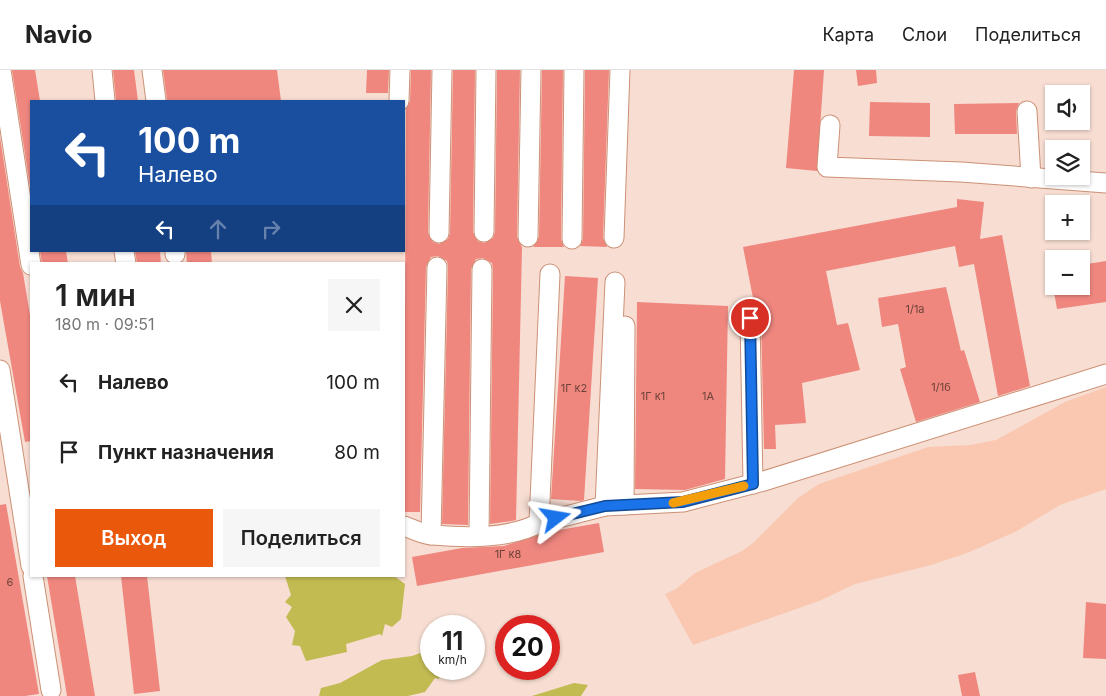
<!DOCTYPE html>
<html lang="ru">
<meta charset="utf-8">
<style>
:root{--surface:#fff;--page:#f6f6f6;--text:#222;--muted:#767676;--line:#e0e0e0;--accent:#ea580c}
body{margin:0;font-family:Inter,sans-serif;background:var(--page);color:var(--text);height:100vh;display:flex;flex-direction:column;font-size:19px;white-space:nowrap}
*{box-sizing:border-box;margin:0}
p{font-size:16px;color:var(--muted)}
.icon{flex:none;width:28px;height:28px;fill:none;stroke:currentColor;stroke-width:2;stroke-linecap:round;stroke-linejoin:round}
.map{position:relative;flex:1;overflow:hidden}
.sheet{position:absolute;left:30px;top:192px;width:375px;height:315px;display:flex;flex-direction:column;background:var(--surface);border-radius:0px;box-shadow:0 1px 4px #0004}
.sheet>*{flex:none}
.guide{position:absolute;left:30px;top:30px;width:375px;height:152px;border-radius:0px;box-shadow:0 1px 4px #0004;background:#1a4fa0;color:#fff;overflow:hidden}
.controls{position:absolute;left:1045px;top:15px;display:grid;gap:10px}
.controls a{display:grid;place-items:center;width:45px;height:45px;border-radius:0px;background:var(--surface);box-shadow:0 1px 4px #0004;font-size:25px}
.speed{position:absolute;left:420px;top:545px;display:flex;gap:10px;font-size:25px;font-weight:700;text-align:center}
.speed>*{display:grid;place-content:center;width:65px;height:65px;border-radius:50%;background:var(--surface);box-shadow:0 1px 4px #0004;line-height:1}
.speed small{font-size:12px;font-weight:400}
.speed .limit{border:8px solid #d22;background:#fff;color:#111}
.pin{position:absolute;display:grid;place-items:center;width:42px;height:42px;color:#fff;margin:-21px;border:2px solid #fff;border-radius:50%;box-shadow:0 1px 5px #0007}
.me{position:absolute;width:55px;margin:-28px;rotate:76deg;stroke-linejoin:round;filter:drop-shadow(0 0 4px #0008)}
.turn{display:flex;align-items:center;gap:18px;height:105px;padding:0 25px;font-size:22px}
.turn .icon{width:65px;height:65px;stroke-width:2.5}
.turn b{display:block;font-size:35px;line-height:42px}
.lanes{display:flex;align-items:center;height:48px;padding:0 25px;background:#0003;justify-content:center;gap:25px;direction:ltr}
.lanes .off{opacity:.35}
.round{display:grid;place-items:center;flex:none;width:52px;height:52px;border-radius:0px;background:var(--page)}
.summary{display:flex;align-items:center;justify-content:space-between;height:85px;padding:0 25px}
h1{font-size:30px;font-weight:600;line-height:38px}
.primary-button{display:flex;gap:10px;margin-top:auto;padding:10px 25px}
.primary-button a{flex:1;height:58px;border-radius:0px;background:var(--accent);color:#fff;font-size:20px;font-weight:600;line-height:58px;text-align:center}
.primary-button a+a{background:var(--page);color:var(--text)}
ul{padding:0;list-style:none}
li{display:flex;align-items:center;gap:15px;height:70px;padding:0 25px}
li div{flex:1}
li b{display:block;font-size:19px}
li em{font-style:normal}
header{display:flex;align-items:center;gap:30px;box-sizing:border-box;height:70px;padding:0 25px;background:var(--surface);border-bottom:1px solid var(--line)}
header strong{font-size:24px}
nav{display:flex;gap:28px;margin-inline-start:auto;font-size:18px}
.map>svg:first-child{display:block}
.green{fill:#fac8b1}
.water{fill:#c2bb52}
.building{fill:#ef877f}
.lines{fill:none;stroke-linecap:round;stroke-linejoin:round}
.minor-casing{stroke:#cc9176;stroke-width:21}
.minor{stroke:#fff;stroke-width:19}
.route-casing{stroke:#114b97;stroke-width:12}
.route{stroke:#1a73e8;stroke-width:9}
.slow{stroke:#f59e0b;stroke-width:9}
.labels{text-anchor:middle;stroke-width:5;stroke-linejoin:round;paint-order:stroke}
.number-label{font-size:11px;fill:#6e4238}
</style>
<header>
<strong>Navio</strong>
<nav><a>Карта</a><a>Слои</a><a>Поделиться</a></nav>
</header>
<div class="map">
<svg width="1106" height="626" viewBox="0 0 1106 626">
<rect width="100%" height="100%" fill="#f7ddd2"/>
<polygon class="green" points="1106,317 1106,419 1060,435 1015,462 967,483 931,495 855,514 819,531 693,575 665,524 676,519 695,503 742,481 753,473 798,428 819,414 928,377 970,375 996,370 1065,332"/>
<g class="water">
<polygon points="285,506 394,506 405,514 401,549 392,557 385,554 382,566 380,564 346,574 347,582 306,591 300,576 292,575 295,561 286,547 292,537 285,532 291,525"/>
<polygon points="474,569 485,578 481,588 474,588"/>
<polygon points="431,579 431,599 452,599 438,609 435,608 425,622 408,626 319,626 321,618 340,613 382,590 412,586"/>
<polygon points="574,613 588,615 581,626 532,626"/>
</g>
<g class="building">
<polygon points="12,0 35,0 40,31 31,31 31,123"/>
<polygon points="113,0 134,0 138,31 116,31"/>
<polygon points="163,0 277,0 281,31 167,31"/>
<polygon points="367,0 389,0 388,23 366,23"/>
<polygon points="411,0 431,0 428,163 433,172 439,174 448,169 450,163 453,0 475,0 473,162 478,171 484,173 493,168 495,162 497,0 520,0 517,167 522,177 516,450 512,451 490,454 493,199 492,193 483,188 476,189 471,199 468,455 442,454 448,197 447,191 438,186 431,187 426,197 420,442 404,442 406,39 410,31"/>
<polygon points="542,0 563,0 561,169 564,177 533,177 539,167"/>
<polygon points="585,0 609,0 603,168 607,177 580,176 583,169"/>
<polygon points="794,0 824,0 817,101 786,98"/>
<polygon points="856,0 876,0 877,13 858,16"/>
<polygon points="870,32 930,33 930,67 869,66"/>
<polygon points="1019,33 1016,41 1017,64 955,64 954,34"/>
<polygon points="0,67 20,197 23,203 31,251 31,371 25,372 0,231"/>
<polygon points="957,129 984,132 980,169 1002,165 1030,316 998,326 974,194 959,197 955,176 826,201 837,255 848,253 860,300 802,313 806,353 775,355 776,379 764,379 761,248 756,238 745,238 745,236 754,233 743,177 957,137"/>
<polygon points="40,181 66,181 68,194 42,194"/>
<polygon points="135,181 160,181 161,194 137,194"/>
<polygon points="186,181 211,181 212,194 187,194"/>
<polygon points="1106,191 1106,232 1057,239 1053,216 1081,216 1081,195"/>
<polygon points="565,206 598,208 584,430 581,431 551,429"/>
<polygon points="946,217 961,281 964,280 980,332 916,352 900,299 906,297 898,254 882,257 878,228"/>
<polygon points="637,232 728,236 725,409 685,420 635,419"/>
<polygon points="6,434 39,624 25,626 0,626 0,435"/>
<polygon points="599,453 604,482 417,516 412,487 462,478 504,476 548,462"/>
<polygon points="47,506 75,506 95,626 67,626"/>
<polygon points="121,506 147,506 160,621 134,624"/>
<polygon points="1086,532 1106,534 1106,589 1083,588"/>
<polygon points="975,602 980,626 962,626 958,605"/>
</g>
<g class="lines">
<g class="minor-casing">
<g id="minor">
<polyline points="1,0 31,195"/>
<polyline points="102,0 105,31"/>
<polyline points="152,0 156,31"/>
<polyline points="399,31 400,0"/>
<polyline points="1027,41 1031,108"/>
<polyline points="830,55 827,97 961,102 1106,113"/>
<polyline points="484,162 486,0"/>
<polyline points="439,163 442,0"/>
<polyline points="528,167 531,0"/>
<polyline points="614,168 620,0"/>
<polyline points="572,169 574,0"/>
<polyline points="124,181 126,194"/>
<polyline points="175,181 175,184"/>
<polyline points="550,204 539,453 605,436 683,432 764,411 1106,304"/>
<polyline points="750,248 753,414"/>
<polyline points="0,300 31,496"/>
<polyline points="624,435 625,256"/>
<polyline points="605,436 615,212"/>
<path d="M404,456c9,3 19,9 29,9 33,3 77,4 106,-12"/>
<polyline points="431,465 437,197"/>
<polyline points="479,466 482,199"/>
<polyline points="33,506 51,620"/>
</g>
</g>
<use href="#minor" class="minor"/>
</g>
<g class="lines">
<g class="route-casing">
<polyline id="route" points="556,448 605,436 683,432 753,414 750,248"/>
</g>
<use href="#route" class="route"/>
<polyline class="slow" points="673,433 744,416"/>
</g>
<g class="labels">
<g class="number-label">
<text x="915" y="243">1/1а</text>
<text x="941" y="321">1/1б</text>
<text x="574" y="322">1Г к2</text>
<text x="653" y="330">1Г к1</text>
<text x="708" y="330">1А</text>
<text x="508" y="488">1Г к8</text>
<text x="10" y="516">6</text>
</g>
</g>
</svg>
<div class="controls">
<a><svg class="icon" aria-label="sound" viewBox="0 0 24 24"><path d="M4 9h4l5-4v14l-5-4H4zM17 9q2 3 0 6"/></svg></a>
<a><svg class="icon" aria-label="layers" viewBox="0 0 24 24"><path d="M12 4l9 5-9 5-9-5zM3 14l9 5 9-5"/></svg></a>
<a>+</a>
<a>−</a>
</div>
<div class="speed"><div>11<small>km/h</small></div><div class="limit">20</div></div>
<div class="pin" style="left:750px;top:248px;background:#d93025"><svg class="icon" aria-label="arrive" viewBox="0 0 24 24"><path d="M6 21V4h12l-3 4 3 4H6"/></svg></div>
<svg class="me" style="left:556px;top:448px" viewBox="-20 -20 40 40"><path d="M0-17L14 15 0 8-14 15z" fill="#1a73e8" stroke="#fff" stroke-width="4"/></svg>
<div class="guide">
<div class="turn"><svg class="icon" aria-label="left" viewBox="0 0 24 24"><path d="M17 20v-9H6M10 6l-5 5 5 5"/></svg><div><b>100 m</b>Налево</div></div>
<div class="lanes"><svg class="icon" aria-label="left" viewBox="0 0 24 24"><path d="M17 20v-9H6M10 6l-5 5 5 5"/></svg><svg class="icon off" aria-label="ahead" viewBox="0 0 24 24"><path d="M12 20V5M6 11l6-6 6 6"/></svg><svg class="icon off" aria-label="right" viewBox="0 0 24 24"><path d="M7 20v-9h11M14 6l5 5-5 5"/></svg></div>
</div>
<section class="sheet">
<div class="summary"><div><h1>1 мин</h1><p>180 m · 09:51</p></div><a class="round"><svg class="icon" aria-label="close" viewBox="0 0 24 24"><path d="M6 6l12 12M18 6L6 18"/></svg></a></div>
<ul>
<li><svg class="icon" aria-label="left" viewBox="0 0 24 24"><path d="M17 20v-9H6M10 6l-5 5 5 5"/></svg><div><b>Налево</b></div><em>100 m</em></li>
<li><svg class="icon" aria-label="arrive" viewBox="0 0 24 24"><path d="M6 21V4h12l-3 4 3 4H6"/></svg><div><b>Пункт назначения</b></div><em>80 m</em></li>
</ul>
<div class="primary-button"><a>Выход</a><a>Поделиться</a></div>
</section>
</div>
